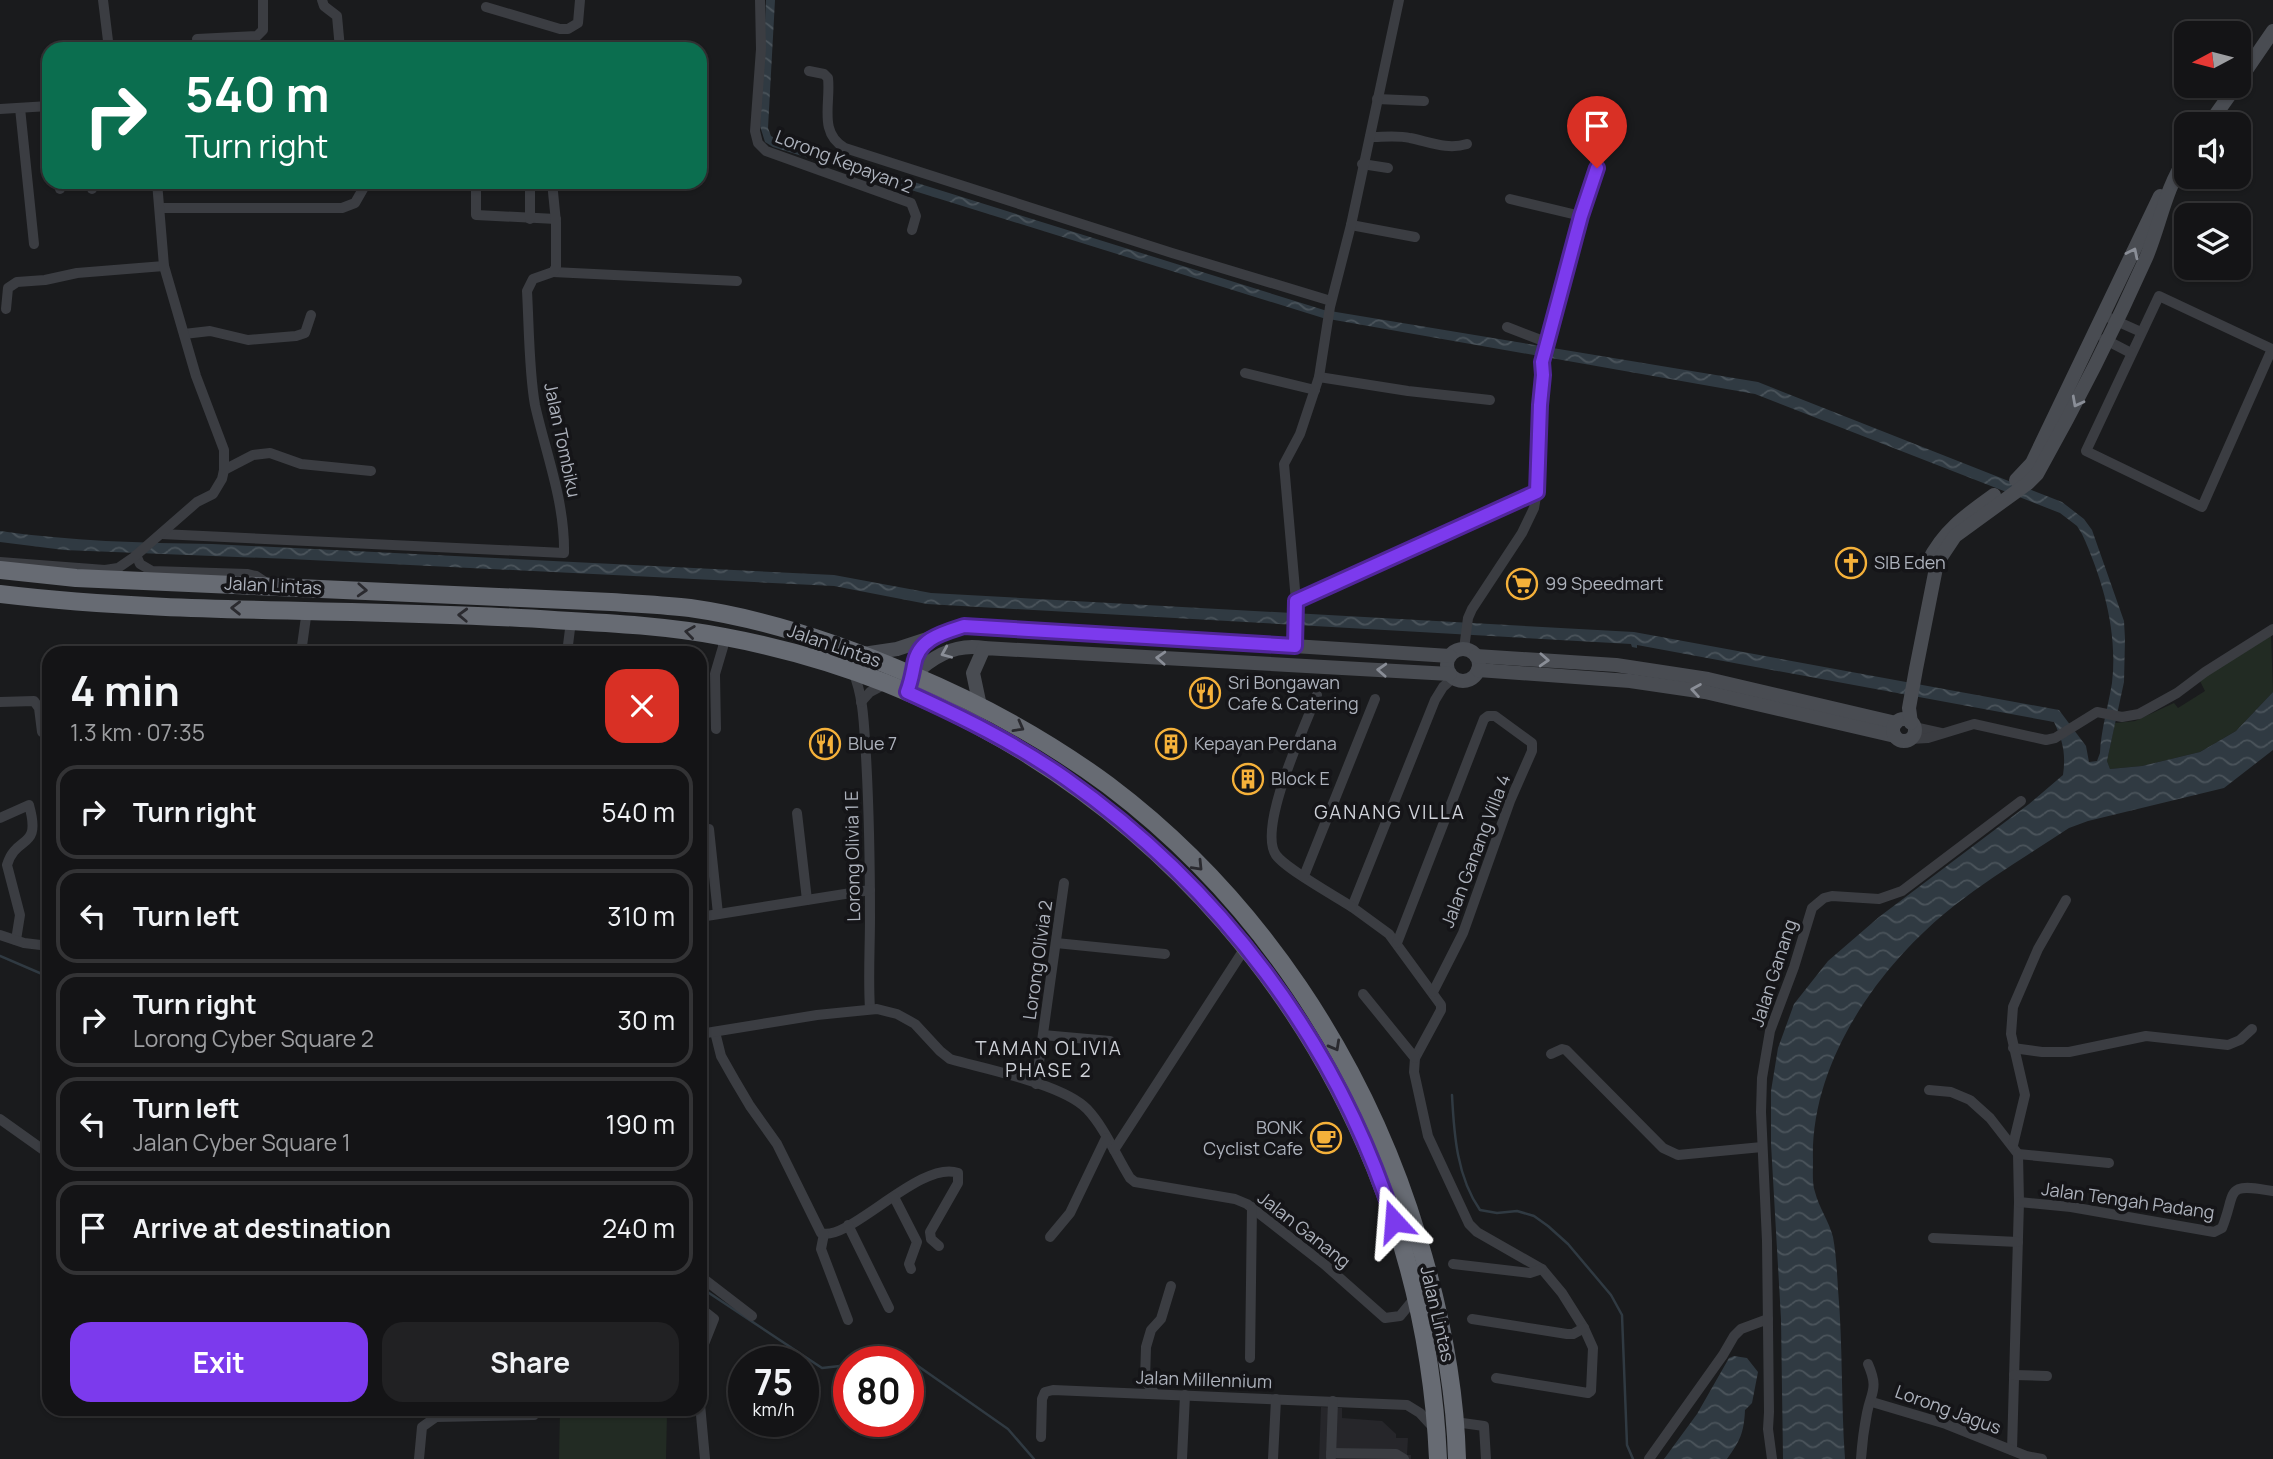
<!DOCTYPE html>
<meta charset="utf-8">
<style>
:root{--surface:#141416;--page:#212123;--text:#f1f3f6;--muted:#9d9ea1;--line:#333335;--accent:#7c3aed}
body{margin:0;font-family:Manrope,sans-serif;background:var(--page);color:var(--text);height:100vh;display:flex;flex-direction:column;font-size:26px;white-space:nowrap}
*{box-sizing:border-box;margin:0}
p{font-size:23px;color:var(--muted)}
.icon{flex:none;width:38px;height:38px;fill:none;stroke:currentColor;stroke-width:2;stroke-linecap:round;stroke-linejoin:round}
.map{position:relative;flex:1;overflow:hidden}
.panel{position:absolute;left:42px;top:646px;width:665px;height:770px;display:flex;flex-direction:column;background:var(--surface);border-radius:21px;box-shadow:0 2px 5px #0004,0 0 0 2px var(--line)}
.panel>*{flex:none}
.hud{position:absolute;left:42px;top:42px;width:665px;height:147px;border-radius:21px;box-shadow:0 2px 5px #0004,0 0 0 2px var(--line);background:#0b6e4f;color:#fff;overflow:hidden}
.needle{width:46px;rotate:263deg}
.tools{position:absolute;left:2174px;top:21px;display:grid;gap:14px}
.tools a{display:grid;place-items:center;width:77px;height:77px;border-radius:14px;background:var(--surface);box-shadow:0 2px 5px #0004,0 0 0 2px var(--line);font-size:35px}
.speed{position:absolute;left:728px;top:1346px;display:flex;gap:14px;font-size:35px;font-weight:700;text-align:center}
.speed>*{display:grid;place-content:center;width:91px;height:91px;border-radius:50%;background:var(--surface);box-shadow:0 2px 5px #0004,0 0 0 2px var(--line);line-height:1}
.speed small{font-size:18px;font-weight:400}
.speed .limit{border:10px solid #d22;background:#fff;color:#111}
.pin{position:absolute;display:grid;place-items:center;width:60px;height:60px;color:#fff;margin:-72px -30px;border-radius:50% 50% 50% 0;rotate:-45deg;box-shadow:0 0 7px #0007}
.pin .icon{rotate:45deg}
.me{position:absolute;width:77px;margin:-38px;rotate:341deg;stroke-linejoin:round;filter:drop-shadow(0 0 5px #0008)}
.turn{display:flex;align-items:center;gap:24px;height:147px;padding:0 28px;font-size:32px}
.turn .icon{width:91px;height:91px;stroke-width:2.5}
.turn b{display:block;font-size:49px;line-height:60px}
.round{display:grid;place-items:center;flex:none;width:74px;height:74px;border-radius:21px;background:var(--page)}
.head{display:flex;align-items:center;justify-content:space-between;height:119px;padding:0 28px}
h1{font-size:42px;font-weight:700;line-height:52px}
.primary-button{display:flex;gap:14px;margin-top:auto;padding:14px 28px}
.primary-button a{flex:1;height:80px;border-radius:21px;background:var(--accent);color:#fff;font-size:28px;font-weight:700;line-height:80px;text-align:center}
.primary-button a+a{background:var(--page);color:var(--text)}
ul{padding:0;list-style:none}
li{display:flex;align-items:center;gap:21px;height:94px;margin:0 14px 10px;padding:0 14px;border:4px solid var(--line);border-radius:21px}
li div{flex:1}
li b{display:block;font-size:26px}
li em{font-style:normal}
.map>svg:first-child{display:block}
.built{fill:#26262a}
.green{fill:#222b23}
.water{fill:url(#water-waves)}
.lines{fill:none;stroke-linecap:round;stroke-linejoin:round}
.stream{stroke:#303a42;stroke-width:2.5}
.street{stroke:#3b3d42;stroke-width:10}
.secondary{stroke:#494c52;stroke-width:14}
.highway{stroke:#676b73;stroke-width:18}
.oneway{stroke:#8a8e97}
.oneway2{stroke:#2a2a2f}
.route-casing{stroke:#51269a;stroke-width:18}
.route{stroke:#7c3aed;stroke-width:12}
.labels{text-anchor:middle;stroke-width:7;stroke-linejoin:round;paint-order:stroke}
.street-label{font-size:18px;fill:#adb2bc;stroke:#151518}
.poi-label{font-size:18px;fill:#adb2bc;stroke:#151518;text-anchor:start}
.neighbourhood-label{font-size:19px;letter-spacing:2px;fill:#ced1d8;stroke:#151518}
</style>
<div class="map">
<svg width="2273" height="1459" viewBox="0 0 2273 1459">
<defs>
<pattern id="water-waves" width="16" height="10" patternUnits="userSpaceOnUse" patternTransform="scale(1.75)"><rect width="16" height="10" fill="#303a42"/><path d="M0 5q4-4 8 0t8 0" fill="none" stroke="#4b545b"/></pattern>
</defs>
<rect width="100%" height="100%" fill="#1a1b1d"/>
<polygon class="built" points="1321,1407 1342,1408 1342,1418 1382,1421 1396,1434 1396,1438 1408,1438 1407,1455 1411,1455 1411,1459 1319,1459"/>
<g class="green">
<polygon points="2271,634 2273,692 2236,731 2200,752 2142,766 2110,769 2107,761 2115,723 2135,721 2174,703 2178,708 2205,691 2200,681 2211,672"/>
<polygon points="560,1409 667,1413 666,1459 559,1459"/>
</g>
<g class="water">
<path d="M766,0h9l-7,128 3,8 5,3 548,171 434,72 304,120 22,17 8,11 32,91 1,18 -1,43 -17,79 3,8 32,-3 58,-14 36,-21 37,-39v58l-49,38 -136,33 -19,7c-38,25 -78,49 -114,77 -75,59 -145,156 -142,256 0,10 -1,22 2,31 4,16 14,29 18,45 3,16 4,35 5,52 5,57 3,114 7,170h-62l-2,-140 -10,-175v-53l7,-43 16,-44 34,-43 51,-44 150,-113 34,-29c3,-21 0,-34 -9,-53l-417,-77v3l-5,-1 -1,-3 -704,-40 -93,-18 -544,-27 -226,-9 -64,-8v-11c70,10 141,12 212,13l622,31 97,18 703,39 425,78 27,36 3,16 8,-1 3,-8c1,-23 8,-46 12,-70 6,-51 -9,-103 -30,-149l-5,-8 -17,-13 -305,-119 -432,-76 -550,-171 -8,-5 -5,-16z"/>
<path d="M1734,1356l13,2 11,14 -6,31 -7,7c-1,23 -5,31 -18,49h-63l33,-45 32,-56z"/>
</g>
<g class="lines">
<g class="stream">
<polyline points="0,956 49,977"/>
<path d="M1452,1095c2,40 5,82 28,115l17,3 20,-2 17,5 14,10 20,18 43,51 11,20 5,130 6,14"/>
<polyline points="700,1287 822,1368 849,1365"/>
<polyline points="882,1362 908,1359 1008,1429 1034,1459"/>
</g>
<g class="street">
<polyline points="103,0 109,49"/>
<polyline points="322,0 324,6 337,16 340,49"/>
<polyline points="760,0 761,49 755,131 758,143 766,151 911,203 916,216 912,230"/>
<polyline points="486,7 560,29 568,29 578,23 580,0"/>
<polyline points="197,39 257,36 263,30 263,0"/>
<path d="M809,71l15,3 4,4c3,25 -10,55 17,70l327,105 159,48"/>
<polyline points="1377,99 1424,101"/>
<polyline points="20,108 34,244"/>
<polyline points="0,109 49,106"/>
<path d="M1370,137c13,0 28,-2 40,1 20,4 37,12 57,6"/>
<polyline points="1362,164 1388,168"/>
<polyline points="60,182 60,189"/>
<polyline points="92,182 92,189"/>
<polyline points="131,182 131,183"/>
<polyline points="476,182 476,215 556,219"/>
<polyline points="530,182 530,219"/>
<polyline points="1510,199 1581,216"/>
<polyline points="160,208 342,208 355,203 367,182"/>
<polyline points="1351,225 1415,237"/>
<polyline points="553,272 737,281"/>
<polygon points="2159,296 2272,349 2202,507 2086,451"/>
<polyline points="6,309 8,288 17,282 45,280 77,273 164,266"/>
<polyline points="2103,315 2141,332"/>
<polyline points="1507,327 1546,342"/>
<polyline points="184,334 210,331 248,340 296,336 305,333 311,315"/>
<polyline points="2104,339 2131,353"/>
<polyline points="1245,373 1315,390"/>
<polyline points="1319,377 1408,391 1490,400"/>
<polyline points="224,470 253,455 270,453 301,464 371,471"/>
<path d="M161,534l403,19c1,-51 -18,-99 -29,-148 -6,-33 -6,-79 -8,-114l6,-12 20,-7 3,-5v-45l-4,-40"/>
<polyline points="136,555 140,564 152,571 247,574 256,576 268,584"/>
<polyline points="0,562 105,570 118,568 134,557 197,502 213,494 222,479 224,470 224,450 196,376 164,266 157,182"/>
<polyline points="1296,601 1537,492"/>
<polyline points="1295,646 1296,601 1284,464 1300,434 1319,377 1330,307 1351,225 1399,0"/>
<polyline points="1464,649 1468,618 1472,609 1522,533 1534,508 1539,480 1542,362 1581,216 1597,168"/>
<polyline points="301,653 307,610"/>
<polyline points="567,653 571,621"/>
<path d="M853,672c11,25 11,56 13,84 3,54 4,108 4,161 0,31 -2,61 0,92"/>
<polyline points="1453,678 1443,687 1435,700 1352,907 1389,934 1441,1005 1441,1010 1415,1058 1414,1072 1428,1136 1469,1224 1477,1232 1542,1269 1562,1293 1584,1328 1593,1348 1591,1391 1588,1393 1496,1378"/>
<path d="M1317,695c-12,31 -60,133 -41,160 10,14 59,41 76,52"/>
<polyline points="0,702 34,701 39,708 42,732"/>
<polyline points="861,702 870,692 885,684"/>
<polyline points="1914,727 1941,733"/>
<polyline points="716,729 715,674 723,647 723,637"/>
<polyline points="1910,739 1928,738 1974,724 2046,740 2055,738 2097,712 2122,717 2139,714 2177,693 2205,672 2273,629"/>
<polyline points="797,813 807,900"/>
<path d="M0,818l29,-13c13,46 -13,29 -22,60l13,50 -4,25"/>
<polyline points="709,829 718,914"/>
<polyline points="1304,876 1375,699"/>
<polyline points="700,917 870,890"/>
<polyline points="0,935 24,943 49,946"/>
<polyline points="1056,943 1165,954"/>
<polyline points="1397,943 1484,719 1488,716 1495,716 1532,743 1532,751 1510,801 1463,933 1433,992"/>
<polyline points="1363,994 1415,1058"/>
<path d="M715,1032l6,24 13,23 16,27 27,38 44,89c27,10 100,-74 137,-60v10l-28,49 1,7 8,7"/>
<path d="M700,1034l117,-19 60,-6 20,5 18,10 25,27 10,8c35,10 113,25 137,50 18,19 29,47 43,69l5,4 100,17 12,5 77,60 61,54 15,-2 14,-17"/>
<polyline points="1043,1035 1110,1041"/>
<polyline points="2013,1048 2042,1052 2069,1052 2146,1036 2228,1045 2240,1040 2252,1029"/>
<polyline points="1551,1054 1562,1049 1566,1050 1663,1148 1678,1155 1762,1147"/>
<polyline points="1036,1084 1064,883"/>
<polyline points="1929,1090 1951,1092 1970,1100 1990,1118 2018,1154 2019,1202 2012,1450"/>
<polyline points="0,1119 49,1154"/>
<polyline points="2013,1145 2025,1095 2011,1034 2013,1007 2038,949 2066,900"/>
<polyline points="1114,1150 1245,948"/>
<polyline points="2018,1154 2109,1163"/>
<polyline points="894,1197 917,1242 909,1264 911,1269"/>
<path d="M2019,1202l52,5 143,25 8,-4c15,-37 1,-46 51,-37"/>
<polyline points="848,1225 889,1308"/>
<polyline points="824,1234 821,1249 848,1320"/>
<polyline points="1050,1237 1070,1213 1106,1138"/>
<polyline points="1933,1238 2018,1242"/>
<polyline points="1453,1264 1530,1273 1542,1269"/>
<polyline points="700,1276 752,1316"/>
<polyline points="700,1308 714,1319 700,1354"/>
<polyline points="1472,1319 1567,1334 1573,1334 1584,1328"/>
<polyline points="1250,1358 1252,1207"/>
<polyline points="2014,1375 2047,1376"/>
<polyline points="1155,1394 1145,1380 1146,1347 1151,1330 1161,1319 1171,1286"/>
<polyline points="1872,1402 1946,1424 2026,1456 2042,1459"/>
<polyline points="700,1404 705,1459"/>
<polyline points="1455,1422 1484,1426 1486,1459"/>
<polyline points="1041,1437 1042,1399 1045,1392 1053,1390 1407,1405 1420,1413 1431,1425"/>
<polyline points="1331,1453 1396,1454 1404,1459"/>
<polyline points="1331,1457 1333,1401"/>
<polyline points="419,1459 422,1427 436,1417 534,1415"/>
<polyline points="1182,1459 1185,1395"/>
<polyline points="1273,1459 1276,1399"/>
<polyline points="1649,1459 1723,1355 1734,1336 1741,1329 1768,1319"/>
<polyline points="1772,1459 1768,1429 1769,1412 1767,1241 1761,1112 1762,1078 1770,1031 1794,967 1812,908 1824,898 1832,896 1879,899 1902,891 2021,801"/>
<path d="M1861,1459c1,-15 3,-31 6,-46 4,-21 12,-24 1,-49"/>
</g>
<g class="secondary">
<polyline points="2238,82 2273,31"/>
<polyline points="2209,124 2236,86"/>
<polyline points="2016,480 2032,463 2160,196"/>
<path d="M1928,562c15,-31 38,-47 66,-67"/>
<circle cx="1463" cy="665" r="16"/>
<polyline points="863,654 897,649 964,627 983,626 1450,656"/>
<polyline points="1476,656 1616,665 1708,679 1896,723"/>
<polyline points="1478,670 1630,681 1705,692 1895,736"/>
<path d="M914,675c19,-19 42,-32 70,-27"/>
<path d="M907,692c9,-22 6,-34 23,-54"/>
<polyline points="980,706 973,673 984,648 1450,674"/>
<circle cx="1904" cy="730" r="11"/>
<path d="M1911,723l-2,-15 7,-39 21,-106 18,-27 73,-53 9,-9c40,-71 76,-142 109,-216 14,-33 19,-69 40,-100"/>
</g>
<g class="highway">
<path d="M0,570l76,8 535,24c26,2 53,3 79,6 77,11 151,36 222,67 69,29 135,65 196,110 149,112 257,276 310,453 22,72 37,145 39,221"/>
<path d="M0,594c183,22 369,13 554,26 56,3 115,6 171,17 401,75 695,414 713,822"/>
</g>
</g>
<defs><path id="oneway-chevron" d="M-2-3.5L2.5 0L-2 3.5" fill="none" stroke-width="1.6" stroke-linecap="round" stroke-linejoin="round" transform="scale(1.75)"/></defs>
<g class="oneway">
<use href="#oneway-chevron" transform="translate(2133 253) rotate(-64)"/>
<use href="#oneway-chevron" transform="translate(2077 402) rotate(118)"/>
<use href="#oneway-chevron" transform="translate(946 653) rotate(157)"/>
<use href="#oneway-chevron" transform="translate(1161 658) rotate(-177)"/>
<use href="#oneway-chevron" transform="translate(1544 660) rotate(3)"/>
<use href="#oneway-chevron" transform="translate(1382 670) rotate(-177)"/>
<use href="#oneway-chevron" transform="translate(1696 690) rotate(-171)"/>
</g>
<g class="oneway2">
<use href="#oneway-chevron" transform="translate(362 590) rotate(3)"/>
<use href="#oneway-chevron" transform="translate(236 608) rotate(-179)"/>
<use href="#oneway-chevron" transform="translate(463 615) rotate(-178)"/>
<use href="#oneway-chevron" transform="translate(690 632) rotate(-172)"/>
<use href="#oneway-chevron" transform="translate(1019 727) rotate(29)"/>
<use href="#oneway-chevron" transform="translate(1198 866) rotate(46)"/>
<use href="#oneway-chevron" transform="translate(1335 1046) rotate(61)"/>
</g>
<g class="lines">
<g class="route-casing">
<path id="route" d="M1394,1221c-57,-179 -175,-335 -329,-443 -50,-35 -103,-61 -158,-86 4,-10 5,-17 7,-27 4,-26 28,-32 50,-39l331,20 1,-45 241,-109 3,-87 3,-30 -1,-13 39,-146 16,-48"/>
</g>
<use href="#route" class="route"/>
</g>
<defs>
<g id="church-ring" transform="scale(1.575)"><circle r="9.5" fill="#151518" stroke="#f5b13a" stroke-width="1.5"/><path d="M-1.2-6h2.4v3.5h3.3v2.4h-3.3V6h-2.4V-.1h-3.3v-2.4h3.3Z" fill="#f5b13a"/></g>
<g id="supermarket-ring" transform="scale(1.575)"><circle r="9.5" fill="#151518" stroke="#f5b13a" stroke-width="1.5"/><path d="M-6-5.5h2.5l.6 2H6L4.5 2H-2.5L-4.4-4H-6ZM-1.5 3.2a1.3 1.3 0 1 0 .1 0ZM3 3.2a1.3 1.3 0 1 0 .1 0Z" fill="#f5b13a"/></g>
<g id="restaurant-ring" transform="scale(1.575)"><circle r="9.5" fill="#151518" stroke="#f5b13a" stroke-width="1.5"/><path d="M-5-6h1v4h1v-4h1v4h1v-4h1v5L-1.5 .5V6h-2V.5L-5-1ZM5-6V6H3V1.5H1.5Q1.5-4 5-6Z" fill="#f5b13a"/></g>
<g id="building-ring" transform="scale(1.575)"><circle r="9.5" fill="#151518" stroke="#f5b13a" stroke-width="1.5"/><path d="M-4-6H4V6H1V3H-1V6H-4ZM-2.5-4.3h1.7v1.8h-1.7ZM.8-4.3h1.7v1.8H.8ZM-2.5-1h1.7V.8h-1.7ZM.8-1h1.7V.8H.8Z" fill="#f5b13a"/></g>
<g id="cafe-ring" transform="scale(1.575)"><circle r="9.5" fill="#151518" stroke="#f5b13a" stroke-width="1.5"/><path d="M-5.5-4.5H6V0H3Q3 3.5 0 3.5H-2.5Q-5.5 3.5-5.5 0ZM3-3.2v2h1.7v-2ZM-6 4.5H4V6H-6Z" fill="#f5b13a"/></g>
</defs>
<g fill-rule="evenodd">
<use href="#church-ring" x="1851" y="563"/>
<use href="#supermarket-ring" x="1522" y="584"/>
<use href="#restaurant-ring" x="1205" y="693"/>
<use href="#restaurant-ring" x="825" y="744"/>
<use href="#building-ring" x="1171" y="744"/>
<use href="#building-ring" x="1248" y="779"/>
<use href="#cafe-ring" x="1326" y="1138"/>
</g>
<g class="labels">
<g class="street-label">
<text transform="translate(844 162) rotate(21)" y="6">Lorong Kepayan 2</text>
<text transform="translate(562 440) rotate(78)" y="6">Jalan Tombiku</text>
<text transform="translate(273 586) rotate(3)" y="6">Jalan Lintas</text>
<text transform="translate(834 646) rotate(19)" y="6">Jalan Lintas</text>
<text transform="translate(1476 851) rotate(-69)" y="6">Jalan Ganang Villa 4</text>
<text transform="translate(853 856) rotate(-91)" y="6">Lorong Olivia 1 E</text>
<text transform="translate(1038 960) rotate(-82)" y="6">Lorong Olivia 2</text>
<text transform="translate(1774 973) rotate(-72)" y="6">Jalan Ganang</text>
<text transform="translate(2128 1201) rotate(8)" y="6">Jalan Tengah Padang</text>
<text transform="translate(1304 1230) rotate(38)" y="6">Jalan Ganang</text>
<text transform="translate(1437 1314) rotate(77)" y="6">Jalan Lintas</text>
<text transform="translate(1204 1380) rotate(2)" y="6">Jalan Millennium</text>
<text transform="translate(1948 1410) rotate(20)" y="6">Lorong Jagus</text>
</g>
<g class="poi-label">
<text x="1874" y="569">SIB Eden</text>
<text x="1545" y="590">99 Speedmart</text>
<text x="1228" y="689">Sri Bongawan<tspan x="1228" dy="21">Cafe &amp; Catering</tspan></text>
<text x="848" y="750">Blue 7</text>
<text x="1194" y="750">Kepayan Perdana</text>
<text x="1271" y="785">Block E</text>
<text x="1303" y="1134" text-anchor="end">BONK<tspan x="1303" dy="21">Cyclist Cafe</tspan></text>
</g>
<g class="neighbourhood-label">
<text x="1390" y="819">GANANG VILLA</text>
<text x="1049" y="1055">TAMAN OLIVIA<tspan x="1049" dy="22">PHASE 2</tspan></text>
</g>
</g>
</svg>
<div class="tools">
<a><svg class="needle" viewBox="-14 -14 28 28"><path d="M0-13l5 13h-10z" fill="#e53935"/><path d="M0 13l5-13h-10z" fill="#9d9ea1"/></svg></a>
<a><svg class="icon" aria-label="sound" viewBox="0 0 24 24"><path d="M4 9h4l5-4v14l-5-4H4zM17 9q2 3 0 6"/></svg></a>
<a><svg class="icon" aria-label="layers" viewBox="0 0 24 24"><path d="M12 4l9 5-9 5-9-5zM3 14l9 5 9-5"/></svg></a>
</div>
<div class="speed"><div>75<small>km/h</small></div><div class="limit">80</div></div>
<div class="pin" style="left:1597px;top:168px;background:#d93025"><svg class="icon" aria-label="arrive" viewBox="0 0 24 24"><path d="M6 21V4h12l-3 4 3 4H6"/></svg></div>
<svg class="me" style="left:1394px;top:1221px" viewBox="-20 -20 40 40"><path d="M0-17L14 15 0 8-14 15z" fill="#7c3aed" stroke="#fff" stroke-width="4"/></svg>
<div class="hud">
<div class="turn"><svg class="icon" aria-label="right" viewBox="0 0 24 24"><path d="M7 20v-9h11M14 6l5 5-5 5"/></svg><div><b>540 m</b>Turn right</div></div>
</div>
<section class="panel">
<div class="head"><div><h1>4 min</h1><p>1.3 km · 07:35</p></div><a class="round" style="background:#d93025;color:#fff"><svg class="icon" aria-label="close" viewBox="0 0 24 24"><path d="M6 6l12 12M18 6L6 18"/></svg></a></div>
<ul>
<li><svg class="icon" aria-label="right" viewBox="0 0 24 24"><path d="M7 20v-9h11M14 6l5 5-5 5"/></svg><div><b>Turn right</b></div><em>540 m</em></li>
<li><svg class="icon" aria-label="left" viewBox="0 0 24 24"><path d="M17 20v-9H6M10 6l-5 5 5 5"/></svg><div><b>Turn left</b></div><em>310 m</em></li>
<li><svg class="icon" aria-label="right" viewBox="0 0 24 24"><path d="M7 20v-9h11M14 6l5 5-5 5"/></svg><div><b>Turn right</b><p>Lorong Cyber Square 2</p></div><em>30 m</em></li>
<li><svg class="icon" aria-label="left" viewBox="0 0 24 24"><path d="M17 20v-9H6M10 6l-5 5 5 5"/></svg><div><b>Turn left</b><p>Jalan Cyber Square 1</p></div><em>190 m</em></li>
<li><svg class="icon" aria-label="arrive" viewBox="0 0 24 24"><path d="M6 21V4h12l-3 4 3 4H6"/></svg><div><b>Arrive at destination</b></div><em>240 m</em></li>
</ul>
<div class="primary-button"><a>Exit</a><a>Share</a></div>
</section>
</div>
